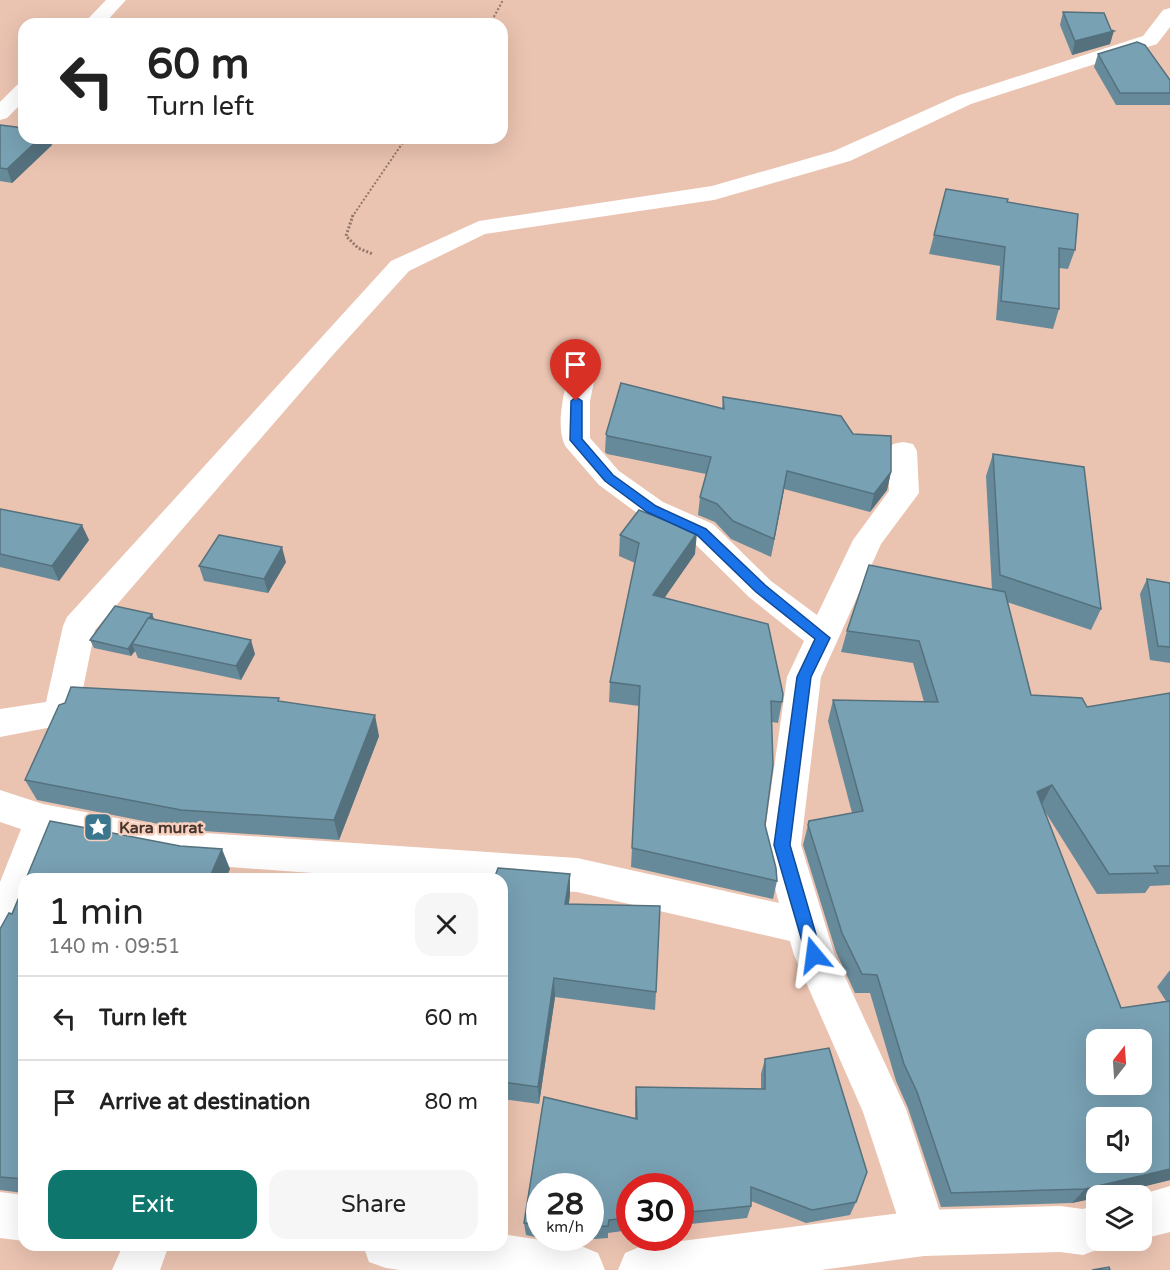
<!DOCTYPE html>
<meta charset="utf-8">
<style>
:root{--surface:#fff;--page:#f6f6f6;--text:#222;--muted:#767676;--line:#e0e0e0;--accent:#0f766e}
body{margin:0;font-family:"Varela Round",sans-serif;background:var(--page);color:var(--text);height:100vh;display:flex;flex-direction:column;font-size:22px;white-space:nowrap}
*{box-sizing:border-box;margin:0}
p{font-size:20px;color:var(--muted)}
.icon{flex:none;width:33px;height:33px;fill:none;stroke:currentColor;stroke-width:2;stroke-linecap:round;stroke-linejoin:round}
.map{position:relative;flex:1;overflow:hidden}
.side{position:absolute;left:18px;top:873px;width:490px;height:378px;display:flex;flex-direction:column;background:var(--surface);border-radius:18px;box-shadow:0 6px 24px #0002}
.side>*{flex:none}
.guide{position:absolute;left:18px;top:18px;width:490px;height:126px;border-radius:18px;box-shadow:0 6px 24px #0002;background:#fff;color:var(--text);overflow:hidden}
.needle{width:39px;rotate:17deg}
.controls{position:absolute;left:1086px;top:1029px;display:grid;gap:12px}
.controls a{display:grid;place-items:center;width:66px;height:66px;border-radius:12px;background:var(--surface);box-shadow:0 6px 24px #0002;font-size:30px}
.speed{position:absolute;left:526px;top:1173px;display:flex;gap:12px;font-size:30px;font-weight:700;text-align:center}
.speed>*{display:grid;place-content:center;width:78px;height:78px;border-radius:50%;background:var(--surface);box-shadow:0 6px 24px #0002;line-height:1}
.speed small{font-size:15px;font-weight:400}
.speed .limit{border:9px solid #d22;background:#fff;color:#111}
.pin{position:absolute;display:grid;place-items:center;width:51px;height:51px;color:#fff;margin:-62px -26px;border-radius:50% 50% 50% 0;rotate:-45deg;box-shadow:0 0 6px #0007}
.pin .icon{rotate:45deg}
.me{position:absolute;width:66px;margin:-33px;rotate:344deg;stroke-linejoin:round;filter:drop-shadow(0 0 4px #0008)}
.turn{display:flex;align-items:center;gap:21px;height:126px;padding:0 30px;font-size:27px}
.turn .icon{width:78px;height:78px;stroke-width:2.5}
.turn b{display:block;font-size:42px;line-height:51px}
.round{display:grid;place-items:center;flex:none;width:63px;height:63px;border-radius:18px;background:var(--page)}
.summary{display:flex;align-items:center;justify-content:space-between;height:102px;padding:0 30px}
h1{font-size:36px;font-weight:600;line-height:45px}
.cta{display:flex;gap:12px;margin-top:auto;padding:12px 30px}
.cta a{flex:1;height:69px;border-radius:18px;background:var(--accent);color:#fff;font-size:24px;font-weight:600;line-height:69px;text-align:center}
.cta a+a{background:var(--page);color:var(--text)}
ul{padding:0;list-style:none}
li{display:flex;align-items:center;gap:18px;height:84px;padding:0 30px;border-top:2px solid var(--line)}
li div{flex:1}
li b{display:block;font-size:22px}
li em{font-style:normal}
.map>svg:first-child{display:block}
.lines{fill:none;stroke-linecap:round;stroke-linejoin:round}
.path-far1{stroke:#91766a;stroke-width:2;stroke-dasharray:2 2;stroke-linecap:butt}
.path{stroke:#91766a;stroke-width:3;stroke-dasharray:2 2;stroke-linecap:butt}
.street{fill:#fff;fill-rule:evenodd}
.secondary{fill:#fff;fill-rule:evenodd}
.wall{fill:#678a9a}
.shaded-wall{fill:#54717d}
.building{fill:#78a1b3;stroke:#54717d;stroke-width:1.5;fill-rule:evenodd}
.route{fill:#1a73e8;stroke:#114b97;stroke-width:1.5}
.labels{text-anchor:middle;stroke-width:5;stroke-linejoin:round;paint-order:stroke}
.poi-label{font-size:16px;font-weight:bold;fill:#45352e;stroke:#f8d0bd;text-anchor:start}
</style>
<div class="map">
<svg width="1170" height="1270" viewBox="0 0 1170 1270">
<rect width="100%" height="100%" fill="#ebc3b1"/>
<g class="lines">
<g class="path-far1">
<polyline points="490,24 503,0"/>
<polyline points="352,217 406,138"/>
</g>
<polyline class="path" points="353,215 346,236 358,248 373,254"/>
<g class="street">
<polygon points="106,0 126,0 104,24 83,24"/>
<polygon points="1170,8 1170,27 1157,44 971,104 850,161 714,200 485,234 409,271 332,356 95,630 78,713 73,723 0,737 0,709 46,702 63,626 67,617 391,261 479,221 712,186 834,151 957,96 1143,36 1163,10"/>
<polygon points="24,83 24,101 7,118 0,120 0,102 17,85"/>
<path d="M586,350l9,2 4,6 -9,43v37l29,33 44,31 50,22 58,57 46,34 36,-75 36,-49v-40l4,-7 10,-2 10,2 4,7 2,42 -38,51 -60,133 -20,168 33,108 72,156 41,124 -7,16 -16,7 -16,-7 -45,-137 -69,-157 -4,-14 -213,-49 -75,-5v-8h-107l-206,-15 -134,-26 -15,41h-16v43l-10,24 -14,5v-69l21,-53 -21,-7v-32l43,14 146,28 388,26 202,45 -16,-58 24,-168 17,-36 -55,-44 -58,-57 -50,-24 -42,-31 -33,-38c-13,-21 1,-66 7,-89l4,-6z"/>
<polygon points="0,1192 24,1195 24,1241 0,1238"/>
<polygon points="502,1234 581,1246 598,1253 605,1270 400,1270 386,1268 369,1262 363,1245 502,1245"/>
<polygon points="123,1245 169,1245 160,1270 112,1270"/>
</g>
<g class="secondary">
<polygon points="1170,1186 1170,1232 1142,1239 1142,1196 1136,1196"/>
<polygon points="1096,1205 1096,1240 1114,1240 1112,1244 1083,1255 1060,1252 924,1256 821,1270 618,1270 625,1253 642,1246 924,1210 1060,1206 1083,1209"/>
</g>
</g>
<g class="wall">
<polygon points="1063,12 1110,44 1072,55 1060,25"/>
<polygon points="1098,54 1170,80 1170,105 1116,105 1094,67"/>
<polygon points="0,125 24,138 49,138 52,145 12,183 0,181"/>
<polygon points="1007,202 1075,250 1068,269 1059,268 1059,309 1053,329 996,320 1000,266 929,254 934,235"/>
<polygon points="723,397 853,434 891,472 887,490 870,512 784,489 771,557 731,539 715,522 698,515 700,497 706,474 607,454 605,452 606,434 722,409"/>
<polygon points="993,454 1101,609 1091,630 1007,602 1031,695 1087,707 1170,693 1170,885 1150,886 1145,893 1097,894 1044,810 1121,1008 1166,1001 1157,987 1170,970 1170,1180 1072,1203 941,1207 908,1108 896,1081 870,993 855,993 836,952 803,845 809,821 852,813 828,721 833,700 924,702 913,663 841,652 847,631 992,590 986,476"/>
<polygon points="0,509 89,540 59,581 0,567"/>
<polygon points="620,535 695,554 664,598 782,702 778,723 772,722 765,825 777,881 773,899 631,867 639,706 609,702 610,682 635,563 619,556"/>
<polygon points="286,562 268,593 204,581 199,566"/>
<polygon points="1147,579 1170,583 1170,663 1150,660 1140,594"/>
<polygon points="152,614 154,620 255,654 241,680 138,658 135,651 131,656 94,648 90,640"/>
<polygon points="281,701 379,736 339,840 189,830 37,800 25,780"/>
<polygon points="502,879 570,894 569,904 656,992 655,1010 555,997 539,1104 502,1099"/>
<polygon points="24,885 24,1193 0,1190 0,929 12,914"/>
<polygon points="829,1048 867,1172 856,1202 850,1215 806,1223 751,1201 751,1206 747,1218 681,1225 681,1186 630,1186 630,1230 608,1233 608,1238 566,1241 540,1238 591,1238 591,1186 540,1186 540,1238 526,1235 524,1223 544,1097 635,1118 635,1102 636,1087 761,1089 761,1074 765,1059"/>
</g>
<g class="shaded-wall">
<polygon points="1114,31 1110,44 1072,55 1075,41"/>
<polygon points="40,138 49,138 52,145 12,183 7,169"/>
<polygon points="787,471 784,489 771,557 774,539"/>
<polygon points="891,472 887,490 870,512 874,494"/>
<polygon points="82,525 89,540 59,581 52,566"/>
<polygon points="697,533 695,554 652,616 653,595"/>
<polygon points="282,547 286,562 268,593 264,579"/>
<polygon points="152,614 155,621 132,644 135,651 131,656 128,649"/>
<polygon points="251,640 255,654 241,680 236,666"/>
<polygon points="375,715 379,736 339,840 334,820"/>
<polygon points="1052,785 1041,806 1037,792"/>
<polygon points="222,849 230,869 226,879 209,879"/>
<polygon points="570,874 570,894 566,923 565,904"/>
<polygon points="554,978 555,997 539,1104 538,1087"/>
<polygon points="1170,1169 1170,1180 1106,1196 1096,1196 1096,1198 1072,1203 1085,1189"/>
</g>
<g class="building">
<polygon points="1063,12 1104,13 1111,30 1114,31 1075,41"/>
<polygon points="1137,42 1145,45 1170,80 1170,93 1120,93 1098,54"/>
<polygon points="0,125 24,128 24,138 40,138 7,169 0,168"/>
<polygon points="946,189 1008,199 1007,202 1078,214 1075,250 1059,248 1059,309 1001,301 1005,247 934,235"/>
<polygon points="621,383 724,409 723,397 841,416 853,434 891,436 891,472 874,494 787,471 774,539 733,521 717,504 700,497 711,457 608,436 606,434"/>
<polygon points="993,454 1084,467 1101,609 1000,575"/>
<polygon points="0,509 82,525 52,566 0,554"/>
<polygon points="639,510 697,533 653,595 768,624 783,694 782,702 771,701 773,765 765,825 776,868 777,881 632,848 640,686 610,682 639,543 620,535"/>
<polygon points="219,535 282,547 264,579 199,566"/>
<path d="M869,565l136,27 26,103 51,3 5,9 83,-14v173h-16l4,7 -49,1 -57,-89 -15,7 84,216 49,-7v168l-85,20 -134,4 -34,-101 -13,-28 -27,-89 -15,-1 -20,-41 -34,-108 1,-4 54,-10 -30,-111 105,2 -19,-61 -72,-10zM1096,1040h46v44h-46zM1096,1118h46v44h-46z"/>
<polygon points="1147,579 1170,583 1170,647 1158,646"/>
<polygon points="115,606 152,614 128,649 90,640"/>
<polygon points="148,618 251,640 236,666 132,644"/>
<polygon points="71,687 279,698 278,701 375,715 334,820 181,810 25,780 59,705 65,703"/>
<polygon points="50,821 180,846 222,849 209,879 26,879"/>
<polygon points="498,868 570,874 565,904 660,906 656,992 554,978 538,1087 502,1082 502,879 494,879"/>
<polygon points="290,874 327,879 287,879"/>
<polygon points="24,885 24,1179 0,1177 0,929 9,913 12,914"/>
<polygon points="829,1048 867,1172 856,1202 812,1210 751,1187 751,1206 681,1213 681,1186 630,1186 630,1218 609,1220 608,1226 591,1227 591,1186 540,1186 540,1225 524,1223 544,1097 637,1119 636,1087 765,1089 765,1059"/>
<polygon points="1109,1267 1110,1270 1092,1270"/>
</g>
<polygon class="route" points="576,397 582,401 582,439 613,475 656,506 706,529 765,585 830,638 811,677 790,845 822,955 820,961 814,963 808,961 806,955 774,845 797,677 815,639 756,592 697,535 647,512 605,481 570,440 571,401"/>
<defs>
<g id="sight-square" transform="scale(1.5)"><rect x="-9" y="-9" width="18" height="18" rx="4" fill="#3a768d" stroke="#f8d0bd"/><path d="M0-6L1.8-2.2L6-1.7L2.9 1.2L3.7 5.4L0 3.3L-3.7 5.4L-2.9 1.2L-6-1.7L-1.8-2.2Z" fill="#fff"/></g>
</defs>
<g fill-rule="evenodd">
<use href="#sight-square" x="98" y="827"/>
</g>
<g class="labels">
<g class="poi-label">
<text x="119" y="833">Kara murat</text>
</g>
</g>
</svg>
<div class="controls">
<a><svg class="needle" viewBox="-14 -14 28 28"><path d="M0-13l5 13h-10z" fill="#e53935"/><path d="M0 13l5-13h-10z" fill="#767676"/></svg></a>
<a><svg class="icon" aria-label="sound" viewBox="0 0 24 24"><path d="M4 9h4l5-4v14l-5-4H4zM17 9q2 3 0 6"/></svg></a>
<a><svg class="icon" aria-label="layers" viewBox="0 0 24 24"><path d="M12 4l9 5-9 5-9-5zM3 14l9 5 9-5"/></svg></a>
</div>
<div class="speed"><div>28<small>km/h</small></div><div class="limit">30</div></div>
<div class="pin" style="left:576px;top:401px;background:#d93025"><svg class="icon" aria-label="arrive" viewBox="0 0 24 24"><path d="M6 21V4h12l-3 4 3 4H6"/></svg></div>
<svg class="me" style="left:814px;top:955px" viewBox="-20 -20 40 40"><path d="M0-17L14 15 0 8-14 15z" fill="#1a73e8" stroke="#fff" stroke-width="4"/></svg>
<div class="guide">
<div class="turn"><svg class="icon" aria-label="left" viewBox="0 0 24 24"><path d="M17 20v-9H6M10 6l-5 5 5 5"/></svg><div><b>60 m</b>Turn left</div></div>
</div>
<section class="side">
<div class="summary"><div><h1>1 min</h1><p>140 m · 09:51</p></div><a class="round"><svg class="icon" aria-label="close" viewBox="0 0 24 24"><path d="M6 6l12 12M18 6L6 18"/></svg></a></div>
<ul>
<li><svg class="icon" aria-label="left" viewBox="0 0 24 24"><path d="M17 20v-9H6M10 6l-5 5 5 5"/></svg><div><b>Turn left</b></div><em>60 m</em></li>
<li><svg class="icon" aria-label="arrive" viewBox="0 0 24 24"><path d="M6 21V4h12l-3 4 3 4H6"/></svg><div><b>Arrive at destination</b></div><em>80 m</em></li>
</ul>
<div class="cta"><a>Exit</a><a>Share</a></div>
</section>
</div>
